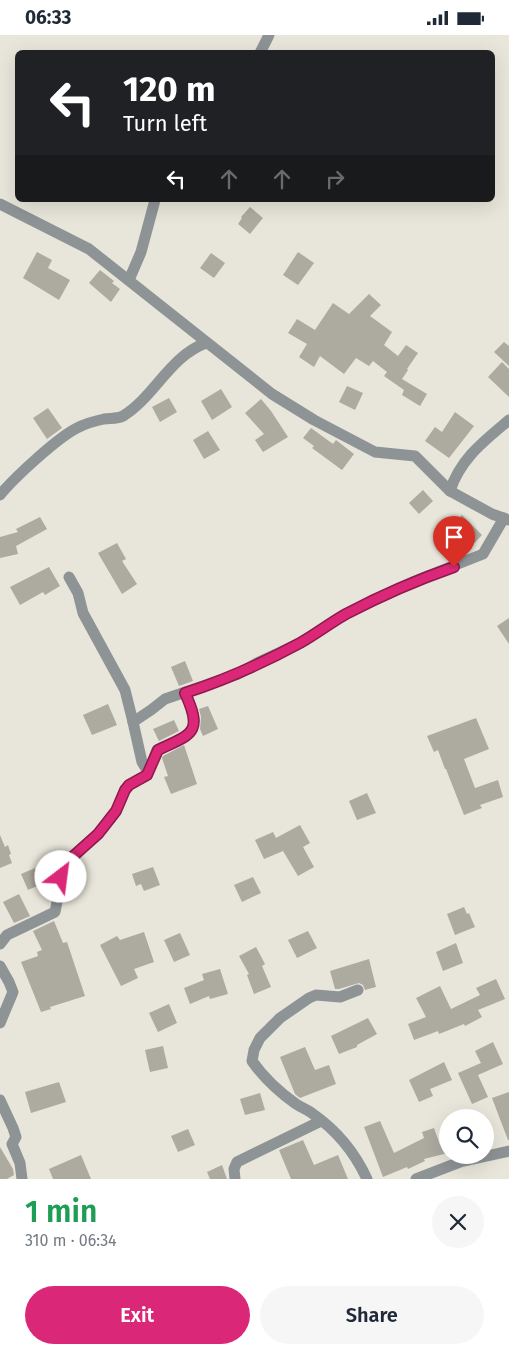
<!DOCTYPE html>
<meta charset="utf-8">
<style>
:root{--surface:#fff;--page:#f6f6f7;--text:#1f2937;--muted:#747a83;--accent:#db2777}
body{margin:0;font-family:"Fira Sans",sans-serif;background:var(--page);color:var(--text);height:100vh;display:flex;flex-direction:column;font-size:19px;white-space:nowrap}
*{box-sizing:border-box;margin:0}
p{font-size:16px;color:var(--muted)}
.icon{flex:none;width:28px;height:28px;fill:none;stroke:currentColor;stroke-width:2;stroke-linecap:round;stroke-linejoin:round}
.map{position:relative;height:1144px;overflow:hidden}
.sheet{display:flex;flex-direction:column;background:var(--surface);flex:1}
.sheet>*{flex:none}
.banner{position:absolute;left:15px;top:15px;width:480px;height:152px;border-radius:8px;box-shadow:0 5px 20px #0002;background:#202124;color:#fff;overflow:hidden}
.controls{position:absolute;left:439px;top:1074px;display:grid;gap:10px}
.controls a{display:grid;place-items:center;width:55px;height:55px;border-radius:50%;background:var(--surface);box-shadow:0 5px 20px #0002;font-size:25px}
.pin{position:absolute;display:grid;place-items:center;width:42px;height:42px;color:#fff;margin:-51px -21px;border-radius:50% 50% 50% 0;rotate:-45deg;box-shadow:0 0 5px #0007}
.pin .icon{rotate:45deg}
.me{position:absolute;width:55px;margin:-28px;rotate:30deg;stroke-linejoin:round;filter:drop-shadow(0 0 4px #0008)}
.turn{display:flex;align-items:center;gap:18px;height:105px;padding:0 25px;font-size:22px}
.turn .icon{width:65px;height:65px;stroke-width:2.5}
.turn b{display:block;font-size:35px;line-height:42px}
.lanes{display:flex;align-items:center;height:48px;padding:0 25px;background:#0003;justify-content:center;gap:25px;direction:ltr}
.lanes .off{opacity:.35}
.round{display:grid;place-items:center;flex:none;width:52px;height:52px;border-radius:26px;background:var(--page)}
.headline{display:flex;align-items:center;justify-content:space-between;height:85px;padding:0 25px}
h1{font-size:30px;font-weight:600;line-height:38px;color:#1e9e55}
.button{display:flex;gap:10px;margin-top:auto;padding:10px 25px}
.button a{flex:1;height:58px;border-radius:30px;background:var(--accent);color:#fff;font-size:20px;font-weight:600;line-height:58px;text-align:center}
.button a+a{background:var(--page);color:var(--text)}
.status{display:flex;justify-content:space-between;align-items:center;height:35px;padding:0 25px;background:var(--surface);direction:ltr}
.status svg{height:14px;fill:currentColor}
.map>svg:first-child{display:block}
.building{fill:#adaaa0}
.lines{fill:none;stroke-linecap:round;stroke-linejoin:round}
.minor{stroke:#8e9395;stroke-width:11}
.route-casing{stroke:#8e194d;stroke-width:12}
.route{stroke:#db2777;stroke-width:9}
</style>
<div class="status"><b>06:33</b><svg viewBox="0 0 49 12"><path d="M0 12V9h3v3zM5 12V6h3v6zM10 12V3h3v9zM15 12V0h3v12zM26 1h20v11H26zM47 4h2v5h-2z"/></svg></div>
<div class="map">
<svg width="509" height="1144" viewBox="0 0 509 1144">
<rect width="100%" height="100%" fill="#e8e5da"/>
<g class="building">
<polygon points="250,172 263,183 250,199 238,189 242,183 241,182"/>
<polygon points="37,217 52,225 48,233 70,245 59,265 23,243"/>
<polygon points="298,217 314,228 298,250 283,240"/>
<polygon points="211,218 225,228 214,243 200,233"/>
<polygon points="100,235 114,246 112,248 120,254 111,267 89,248"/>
<polygon points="369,259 381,270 370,281 392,297 384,310 398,321 406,310 418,318 407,334 408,335 402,344 427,359 420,371 402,360 404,355 384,341 387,337 373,326 369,331 356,323 344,339 320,321 314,332 299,322 307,309 288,298 297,284 315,295 333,268 349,279"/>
<polygon points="504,307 509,311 509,331 494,317"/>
<polygon points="502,327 509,334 509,362 488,342"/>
<polygon points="347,351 363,358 355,375 339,367"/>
<polygon points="221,354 232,372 212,385 201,366"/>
<polygon points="169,363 177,377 160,387 152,372"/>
<polygon points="261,364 271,376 288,402 263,417 255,405 264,399 245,378"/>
<polygon points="48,373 62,393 47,404 33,383"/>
<polygon points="455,377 474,391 449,423 425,406 435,392 442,397"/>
<polygon points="311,393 333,409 336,405 354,419 342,435 312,413 314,411 303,403"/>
<polygon points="208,396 220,415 204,424 193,405"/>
<polygon points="423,455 433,466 419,479 409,468"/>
<polygon points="462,480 482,500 468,515 448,495"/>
<polygon points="40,482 47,494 16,511 18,519 0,523 0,502 18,497 16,494"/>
<polygon points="117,508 126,524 122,526 137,549 122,559 98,518"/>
<polygon points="49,532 60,551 45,560 43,557 20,570 10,552"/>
<polygon points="509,583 509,609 497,591"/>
<polygon points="185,626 193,646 179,651 171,632"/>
<polygon points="108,669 117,690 92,700 83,680"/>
<polygon points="208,671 218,694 203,701 200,694 201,682 199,674"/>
<polygon points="476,683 489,714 464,724 475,753 498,745 503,762 480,770 482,773 464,780 446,734 445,734 438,715 434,717 427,701"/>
<polygon points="174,685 179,696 159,706 153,694"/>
<polygon points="184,710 197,749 171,759 164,742 168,741 162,723 163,721"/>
<polygon points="367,758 376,778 357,785 349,766"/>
<polygon points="300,790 310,808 303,812 314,832 298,841 283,816 264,824 255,805 273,797 276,803"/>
<polygon points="0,800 5,812 8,810 11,819 9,820 12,828 0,833"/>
<polygon points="153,832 160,850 144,856 141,849 136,851 132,839"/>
<polygon points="35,833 42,849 28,855 21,839"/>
<polygon points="253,842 261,858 242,867 234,850"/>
<polygon points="19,859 30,881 14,888 3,867"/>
<polygon points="464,872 467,879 469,878 475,892 455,900 447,879"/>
<polygon points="54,886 63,908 67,907 85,961 50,972 51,974 41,977 21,927 38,921 37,917 42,915 33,896"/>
<polygon points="308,896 317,913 297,923 288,905"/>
<polygon points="144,897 154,927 134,934 138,943 121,951 100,910 117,901 120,905"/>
<polygon points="180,898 190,920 174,927 164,905"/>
<polygon points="456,908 463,928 443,936 436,917"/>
<polygon points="256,912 265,929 262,931 271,952 254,959 247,940 249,939 239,921"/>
<polygon points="369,924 376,952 365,955 363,950 359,948 339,954 335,954 330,936"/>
<polygon points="220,934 228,959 210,964 209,961 190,969 184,953 204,945 202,939"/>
<polygon points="496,944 505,964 478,975 482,982 465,991 464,989 439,999 438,996 414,1005 408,989 426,982 416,963 440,951 451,974 480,960 476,953"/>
<polygon points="169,969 177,988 158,997 149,978"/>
<polygon points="368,983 377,999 357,1010 357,1012 339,1019 331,1001"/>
<polygon points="493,1007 503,1029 478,1040 488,1062 472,1069 458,1038 481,1028 475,1016"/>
<polygon points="163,1011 168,1033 150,1037 145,1015"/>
<polygon points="305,1012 315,1035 329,1030 336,1049 300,1063 295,1059 280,1022"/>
<polygon points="444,1027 452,1045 430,1054 433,1061 419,1067 409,1045"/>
<polygon points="59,1047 66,1067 31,1078 25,1057"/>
<polygon points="509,1057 509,1105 508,1105 492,1063"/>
<polygon points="260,1058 265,1075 245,1080 240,1064"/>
<polygon points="380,1086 394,1118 424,1103 422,1097 434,1093 440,1110 448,1108 448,1118 424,1124 425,1126 408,1134 407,1132 383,1142 364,1092"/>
<polygon points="188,1094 195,1110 178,1117 171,1101"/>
<polygon points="303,1105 314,1130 338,1120 348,1144 291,1144 279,1115"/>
<polygon points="0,1112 13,1134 14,1140 7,1144 0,1144"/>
<polygon points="81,1120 91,1144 53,1144 49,1134"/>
<polygon points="222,1130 227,1144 210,1144 207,1137"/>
</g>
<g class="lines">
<g class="minor">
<polyline points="260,18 269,0"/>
<polyline points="0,169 89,214 272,359 314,385 375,417 415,421 450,456 492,479 509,485"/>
<polyline points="129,245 141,217 155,165"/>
<path d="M450,456c10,-32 34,-50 59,-71"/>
<path d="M0,460c14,-17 59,-59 79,-68 8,-4 16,-6 25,-8 7,-1 13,0 19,-3 32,-20 47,-60 83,-73"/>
<polyline points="69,542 78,558 83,578 125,655 133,687"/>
<polyline points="148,737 142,727 133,687 151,675 165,664 238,639 257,628 300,608 345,579 415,546 483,519 504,483"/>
<path d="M0,909l7,-9 48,-23 9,-45 6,-8 28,-25 13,-16 5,-7 9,-21 4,-5 18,-10 10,-25c34,-16 47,-17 28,-57"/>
<polyline points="0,931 9,947 13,957 0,988"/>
<path d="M358,955l-18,7 -24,-2 -7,3 -29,20 -20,20 -6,12 -2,11c12,17 27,31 44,43 6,4 12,6 17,10 23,16 42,39 54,65"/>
<polyline points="0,1065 13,1093 16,1102 12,1109 20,1128 22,1144"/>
<polyline points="235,1144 234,1134 237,1127 321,1086"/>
<polyline points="416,1144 460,1127 509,1116"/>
</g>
</g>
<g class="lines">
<g class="route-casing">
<path id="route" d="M61,842l3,-10 6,-8 28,-25 18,-23 9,-21 4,-5 18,-10 11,-25c33,-16 46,-16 27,-57 40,-13 78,-30 115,-50 16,-9 30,-20 46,-29 34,-18 71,-34 108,-47"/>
</g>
<use href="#route" class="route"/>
</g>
</svg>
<div class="controls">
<a><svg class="icon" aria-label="search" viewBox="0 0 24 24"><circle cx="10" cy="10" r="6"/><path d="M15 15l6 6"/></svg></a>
</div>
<div class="pin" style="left:454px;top:532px;background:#d93025"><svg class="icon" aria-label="arrive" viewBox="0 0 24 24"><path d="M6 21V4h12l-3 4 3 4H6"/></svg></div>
<svg class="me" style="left:61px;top:842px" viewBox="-20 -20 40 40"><circle r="19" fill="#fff"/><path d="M0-13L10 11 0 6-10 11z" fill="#db2777"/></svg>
<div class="banner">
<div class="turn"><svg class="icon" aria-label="left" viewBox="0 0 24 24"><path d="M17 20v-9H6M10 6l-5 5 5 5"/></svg><div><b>120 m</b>Turn left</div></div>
<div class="lanes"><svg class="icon" aria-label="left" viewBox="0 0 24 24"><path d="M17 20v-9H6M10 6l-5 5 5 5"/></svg><svg class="icon off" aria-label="ahead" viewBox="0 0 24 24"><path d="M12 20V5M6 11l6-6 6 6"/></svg><svg class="icon off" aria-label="ahead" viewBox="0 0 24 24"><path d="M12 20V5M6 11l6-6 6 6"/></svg><svg class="icon off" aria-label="right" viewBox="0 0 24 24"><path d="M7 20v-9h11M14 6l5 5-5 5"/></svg></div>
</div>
</div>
<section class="sheet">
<div class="headline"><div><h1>1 min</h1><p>310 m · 06:34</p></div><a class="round"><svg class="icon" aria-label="close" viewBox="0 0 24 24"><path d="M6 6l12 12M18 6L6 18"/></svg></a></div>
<div class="button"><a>Exit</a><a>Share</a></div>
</section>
